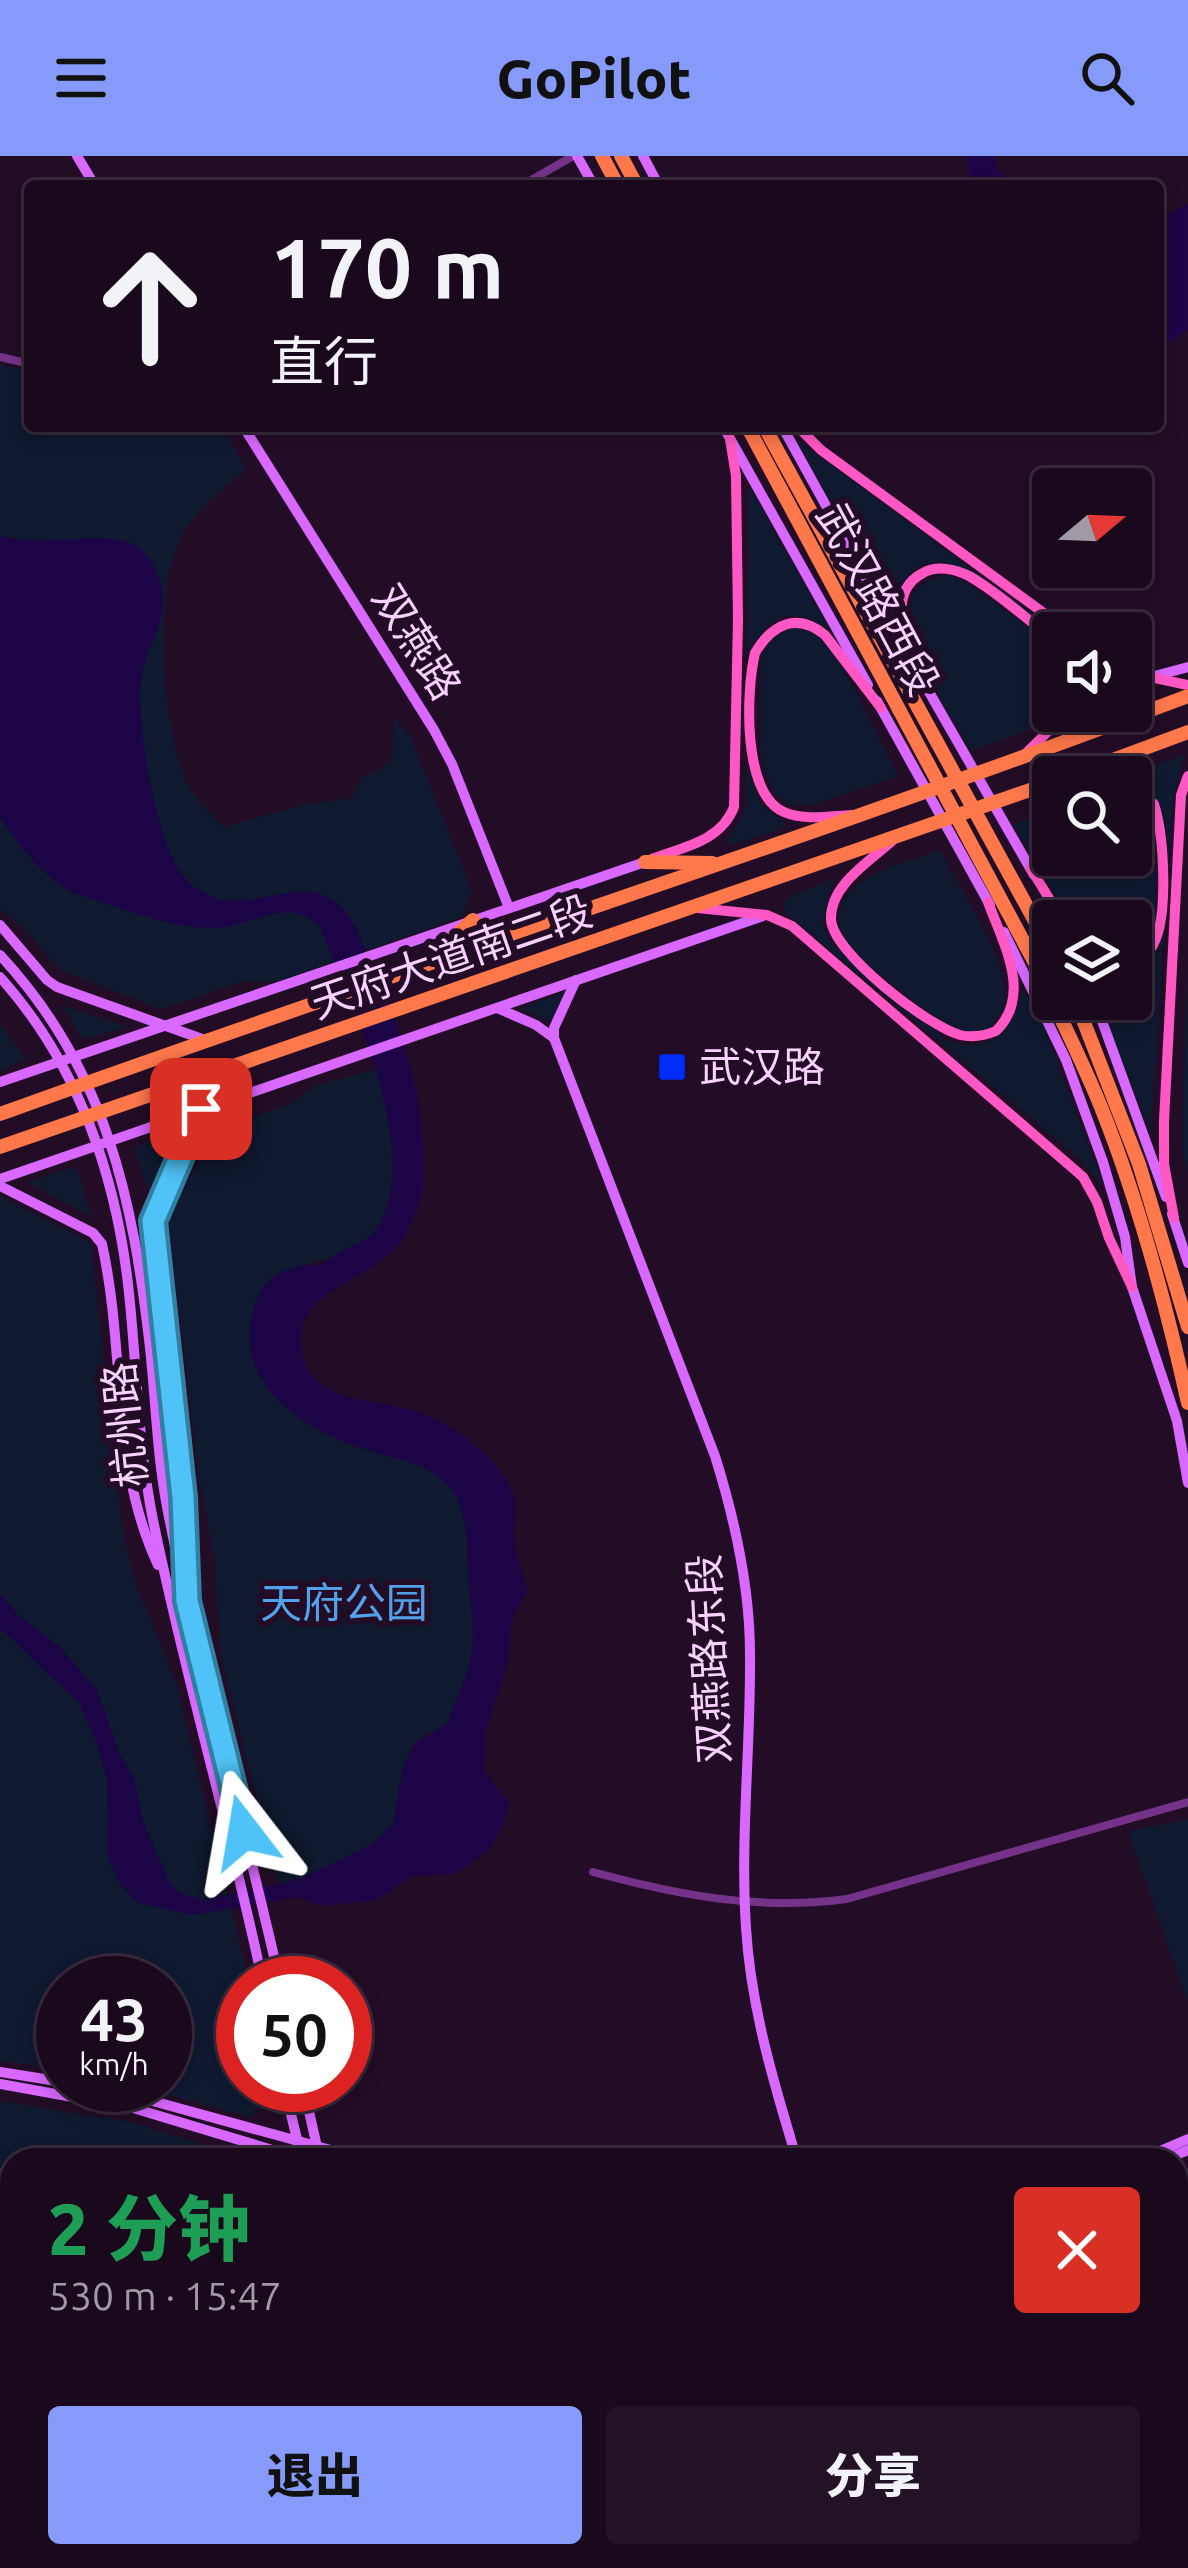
<!DOCTYPE html>
<html lang="zh">
<meta charset="utf-8">
<style>
:root{--surface:#1a091c;--page:#231225;--text:#f1f3f6;--muted:#9f9aa3;--line:#382a3b;--accent:#859af9}
body{margin:0;font-family:Ubuntu,"Noto Sans SC",sans-serif;background:var(--page);color:var(--text);height:100vh;display:flex;flex-direction:column;font-size:45px;white-space:nowrap}
*{box-sizing:border-box;margin:0}
p{font-size:39px;color:var(--muted)}
.icon{flex:none;width:66px;height:66px;fill:none;stroke:currentColor;stroke-width:2;stroke-linecap:round;stroke-linejoin:round}
.map{position:relative;flex:1;overflow:hidden}
.side{position:absolute;left:0px;top:1992px;width:1188px;height:420px;display:flex;flex-direction:column;background:var(--surface);border-radius:36px 36px 0 0;box-shadow:0 6px 18px #0003,0 0 0 3px var(--line)}
.side>*{flex:none}
.guide{position:absolute;left:24px;top:24px;width:1140px;height:252px;border-radius:12px;box-shadow:0 6px 18px #0003,0 0 0 3px var(--line);background:#1a091c;color:var(--text);overflow:hidden}
.needle{width:78px;rotate:71deg}
.controls{position:absolute;left:1032px;top:312px;display:grid;gap:24px}
.controls a{display:grid;place-items:center;width:120px;height:120px;border-radius:12px;background:var(--surface);box-shadow:0 6px 18px #0003,0 0 0 3px var(--line);font-size:60px}
.speed{position:absolute;left:36px;top:1800px;display:flex;gap:24px;font-size:60px;font-weight:700;text-align:center}
.speed>*{display:grid;place-content:center;width:156px;height:156px;border-radius:50%;background:var(--surface);box-shadow:0 6px 18px #0003,0 0 0 3px var(--line);line-height:1}
.speed small{font-size:30px;font-weight:400}
.speed .limit{border:18px solid #d22;background:#fff;color:#111}
.pin{position:absolute;display:grid;place-items:center;width:102px;height:102px;color:#fff;margin:-51px;border-radius:24px;box-shadow:0 6px 18px #0006}
.me{position:absolute;width:132px;margin:-66px;rotate:346deg;stroke-linejoin:round;filter:drop-shadow(0 0 9px #0008)}
.turn{display:flex;align-items:center;gap:42px;height:252px;padding:0 48px;font-size:54px}
.turn .icon{width:156px;height:156px;stroke-width:2.5}
.turn b{display:block;font-size:84px;line-height:102px}
.round{display:grid;place-items:center;flex:none;width:126px;height:126px;border-radius:12px;background:var(--page)}
.head{display:flex;align-items:center;justify-content:space-between;height:204px;padding:0 48px}
h1{font-size:72px;font-weight:800;line-height:90px;color:#1e9e55}
.action{display:flex;gap:24px;margin-top:auto;padding:24px 48px}
.action a{flex:1;height:138px;border-radius:12px;background:var(--accent);color:#111;font-size:48px;font-weight:800;line-height:138px;text-align:center}
.action a+a{background:var(--page);color:var(--text)}
header{display:flex;justify-content:space-between;align-items:center;height:156px;padding:0 48px;background:var(--accent);color:#111;font-size:54px;font-weight:800}
.map>svg:first-child{display:block}
.green{fill:#0f1930}
.water{fill:#1c0546}
.lines{fill:none;stroke-linecap:round;stroke-linejoin:round}
.street{stroke:#743389;stroke-width:8}
.secondary{stroke:#d968ff;stroke-width:10}
.primary{stroke:#ff58c5;stroke-width:10}
.highway{stroke:#ff784c;stroke-width:14}
.route-casing{stroke:#337fa1;stroke-width:30}
.route{stroke:#4fc3f7;stroke-width:21}
.poi-dot{fill:#002dfc;stroke:#230c26;stroke-width:4.5}
.labels{text-anchor:middle;stroke-width:12;stroke-linejoin:round;paint-order:stroke}
.street-label{font-size:42px;fill:#f8d1ff;stroke:#230c26}
.poi-label{font-size:42px;fill:#f8d1ff;stroke:#230c26;text-anchor:start}
.park-label{font-size:42px;fill:#52a2ea;stroke:#230c26}
</style>
<header><svg class="icon" aria-label="menu" viewBox="0 0 24 24"><path d="M4 6h16M4 12h16M4 18h16"/></svg>GoPilot<svg class="icon" aria-label="search" viewBox="0 0 24 24"><circle cx="10" cy="10" r="6"/><path d="M15 15l6 6"/></svg></header>
<div class="map">
<svg width="1188" height="2412" viewBox="0 0 1188 2412">
<rect width="100%" height="100%" fill="#230c26"/>
<g class="green">
<path d="M0,208l30,8v54h191l26,43c-27,22 -55,43 -69,75 -24,55 -16,185 9,239 8,16 24,30 36,44l76,-21 53,-8 12,-23 15,-4 14,-15 1,-42 19,28 59,149 -11,26 -184,65 -33,-1 -82,28 -103,-39 -27,-33 -32,-29z"/>
<path d="M797,284l261,193 -5,1c-47,-36 -141,-131 -161,-17z"/>
<path d="M749,329l81,146c-38,-30 -64,-14 -83,25z"/>
<path d="M949,419l20,9 84,62v65h7l-9,11 -80,29c-23,-43 -113,-165 -22,-176z"/>
<path d="M788,473c10,0 19,-1 28,5 29,25 63,106 82,142l-86,29h-24l-13,-11 -9,-18 -6,-23 1,-97 9,-15z"/>
<path d="M1185,598l-12,45 -22,333 -55,-133h35v-21l16,-11 13,-18 7,-113c-4,-28 -11,-40 -35,-55l1,-6z"/>
<polygon points="746,611 761,649 785,666 780,674 730,689 726,686 745,654"/>
<path d="M1131,646l21,21c2,34 15,115 -21,133v-35h-60l-58,-97 40,-13v44h78z"/>
<path d="M940,694c21,42 54,87 64,133 5,25 -9,53 -38,49 -24,-4 -112,-75 -123,-96 -5,-9 -5,-18 -3,-27 10,-36 69,-47 100,-59z"/>
<path d="M833,723l-10,45 9,20 117,98c47,11 63,-11 74,-53l19,32 62,166 -24,-28 -293,-245 -3,-9 3,-7z"/>
<polygon points="1188,804 1188,1018 1182,990"/>
<polygon points="566,836 553,862 546,864 520,852"/>
<polygon points="61,849 129,871 83,883"/>
<polygon points="0,868 26,903 0,916"/>
<path d="M378,913c8,47 26,108 3,153 -27,54 -112,26 -127,87 -4,14 -5,31 -1,45 13,50 66,82 114,96 27,8 62,13 82,36 20,24 18,59 19,87 1,27 8,55 3,82 -4,23 -16,47 -24,69 -10,6 -25,12 -32,20 -20,22 -8,55 -23,80 -15,25 -85,54 -114,60l-57,-227 -7,-102 -15,-78 -31,-259 49,-88 75,-27 22,-17z"/>
<polygon points="168,976 180,978 148,1035 134,992"/>
<polygon points="70,1012 77,1014 92,1061 27,1026"/>
<polygon points="0,1040 91,1087 123,1377 134,1423 176,1527 249,1827 243,1827 243,1929 271,1929 273,1938 250,1961 130,1929 165,1929 165,1827 63,1827 63,1913 0,1905"/>
<polygon points="1188,1663 1188,1846 1128,1675"/>
<polygon points="0,1945 132,1966 250,2004 12,2004 12,2204 0,2199"/>
</g>
<g class="water">
<polygon points="965,0 995,0 997,12 1013,30 972,30"/>
<polygon points="1188,48 1188,174 1158,194 1158,64"/>
<path d="M0,380c40,11 96,-4 128,6 23,8 36,39 35,61 -1,23 -16,47 -21,70 -8,41 14,174 43,205 60,64 130,-38 174,56 31,74 63,137 64,218 0,12 2,25 0,37 -4,16 -11,37 -21,51 -31,44 -114,47 -99,115 11,51 76,43 115,57 29,10 63,33 81,58 30,42 10,38 16,76 3,15 8,30 13,44l-16,29 -4,42 -23,73 -1,37 25,33 -6,22 -14,23 -31,24 -48,4 -33,23 -58,6 -20,-9 -106,18 -55,-12 -18,-19 -12,-26 -1,-79 -11,-39 -17,-37 -79,-75v-34l18,21 43,33 37,44 22,63 15,25 8,41 27,63 10,9 25,7 94,-21 72,-34 22,-21 10,-58 13,-23 31,-19c8,-22 20,-46 24,-69 5,-27 -2,-55 -3,-82 -1,-28 1,-63 -19,-87 -20,-23 -55,-28 -82,-36 -47,-14 -111,-50 -117,-104 -3,-34 9,-71 45,-79 9,-2 18,0 27,-4 8,-3 15,-10 23,-13 15,-8 27,-11 35,-27 41,-78 -30,-222 -60,-296 -32,-33 -65,-1 -105,1 -47,1 -100,-23 -145,-36 -29,-18 -51,-46 -70,-75z"/>
</g>
<g class="lines">
<g class="street">
<polyline points="521,30 573,0"/>
<polyline points="0,201 30,208"/>
<path d="M593,1716c84,23 167,39 254,27l341,-97"/>
<polyline points="1168,2400 1172,2412"/>
<polyline points="34,2412 35,2400"/>
<polyline points="222,2412 222,2400"/>
</g>
<g class="secondary">
<polyline points="77,0 95,30"/>
<polyline points="577,0 594,30"/>
<polyline points="643,0 659,30"/>
<polyline points="243,270 434,574 452,608 509,752"/>
<polyline points="723,270 868,529"/>
<polyline points="782,270 909,500"/>
<polyline points="1151,521 1188,511"/>
<polyline points="921,522 1034,719"/>
<polyline points="877,545 990,749"/>
<polyline points="0,769 47,824 57,831 205,884"/>
<polyline points="1004,776 1066,904 1103,1006 1125,1081 1132,1131 1177,1265 1188,1327"/>
<path d="M0,799c106,114 133,243 150,393 6,55 7,109 18,164 31,158 77,313 112,471"/>
<path d="M0,821c79,88 117,201 129,316 8,76 9,153 24,227 32,156 77,308 110,463"/>
<polyline points="1094,843 1166,1041"/>
<path d="M497,852l39,17 18,13 161,418c20,64 35,130 35,198 1,91 -10,183 -4,274 5,80 28,156 51,232"/>
<polyline points="554,882 554,872 576,824"/>
<polyline points="0,926 645,706"/>
<polyline points="0,1023 763,760"/>
<path d="M0,1030l93,47 9,11c24,108 8,219 56,321"/>
<polyline points="1172,1058 1188,1107"/>
<polyline points="186,1418 183,1341 164,1135 153,1065 218,916"/>
<polyline points="0,1916 63,1926"/>
<polyline points="0,1928 133,1952 306,2004"/>
<polyline points="76,1929 149,1944 367,2004"/>
<polyline points="284,1929 302,2004"/>
<polyline points="303,1929 320,2004"/>
<polyline points="1139,2004 1188,1983"/>
<polyline points="1164,2004 1188,1994"/>
<polyline points="0,2213 12,2218"/>
<polyline points="0,2225 12,2230"/>
<polyline points="449,2400 491,2412"/>
<polyline points="510,2400 594,2412"/>
<polyline points="917,2400 920,2412"/>
</g>
<g class="primary">
<polyline points="797,270 821,294 1071,477"/>
<polyline points="1131,517 1188,529"/>
<path d="M925,529c-12,-32 -45,-90 -2,-112 14,-8 32,-4 46,3 29,16 57,43 84,63"/>
<polyline points="1024,599 1069,555"/>
<path d="M1131,633l23,15c10,31 15,113 -1,141 -6,10 -12,13 -22,17"/>
<path d="M851,659c-21,1 -47,6 -67,-3 -42,-18 -38,-121 -29,-159 17,-29 42,-41 70,-18l56,73"/>
<path d="M892,685c-22,20 -62,44 -61,78 1,34 97,107 129,116 13,3 24,1 36,-4 37,-36 7,-88 -8,-129"/>
<path d="M652,703c32,-12 69,-18 82,-52l4,-188 -2,-143 -6,-37"/>
<polyline points="1031,713 1063,765"/>
<polyline points="697,752 767,759 792,770 1083,1021 1097,1046 1109,1082 1132,1131"/>
<polyline points="1174,1062 1164,1008 1164,965 1181,639 1188,620"/>
</g>
<g class="highway">
<polyline points="602,0 618,30"/>
<polyline points="621,0 637,30"/>
<path d="M747,270l288,537c22,48 46,95 66,144 38,95 65,197 87,296"/>
<polyline points="764,270 1053,798"/>
<polyline points="1067,621 1188,576"/>
<polyline points="645,706 712,707"/>
<polyline points="428,804 473,764"/>
<polyline points="1075,843 1139,1008 1188,1171"/>
<path d="M0,958c395,-143 795,-270 1188,-418"/>
<polyline points="0,991 1053,626"/>
</g>
</g>
<g class="lines">
<g class="route-casing">
<polyline id="route" points="201,953 153,1065 183,1341 187,1445 244,1676"/>
</g>
<use href="#route" class="route"/>
</g>
<rect class="poi-dot" x="657" y="896" width="30" height="30" rx="6"/>
<g class="labels">
<g class="street-label">
<text transform="translate(878 443) rotate(62)" y="15">武汉路西段</text>
<text transform="translate(417 486) rotate(58)" y="15">双燕路</text>
<text transform="translate(451 801) rotate(-19)" y="15">天府大道南二段</text>
<text transform="translate(125 1269) rotate(-96)" y="15">杭州路</text>
<text transform="translate(709 1503) rotate(-93)" y="15">双燕路东段</text>
</g>
<g class="poi-label">
<text x="699" y="926">武汉路</text>
</g>
<g class="park-label">
<text x="344" y="1462">天府公园</text>
</g>
</g>
</svg>
<div class="controls">
<a><svg class="needle" viewBox="-14 -14 28 28"><path d="M0-13l5 13h-10z" fill="#e53935"/><path d="M0 13l5-13h-10z" fill="#9f9aa3"/></svg></a>
<a><svg class="icon" aria-label="sound" viewBox="0 0 24 24"><path d="M4 9h4l5-4v14l-5-4H4zM17 9q2 3 0 6"/></svg></a>
<a><svg class="icon" aria-label="search" viewBox="0 0 24 24"><circle cx="10" cy="10" r="6"/><path d="M15 15l6 6"/></svg></a>
<a><svg class="icon" aria-label="layers" viewBox="0 0 24 24"><path d="M12 4l9 5-9 5-9-5zM3 14l9 5 9-5"/></svg></a>
</div>
<div class="speed"><div>43<small>km/h</small></div><div class="limit">50</div></div>
<div class="pin" style="left:201px;top:953px;background:#d93025"><svg class="icon" aria-label="arrive" viewBox="0 0 24 24"><path d="M6 21V4h12l-3 4 3 4H6"/></svg></div>
<svg class="me" style="left:244px;top:1676px" viewBox="-20 -20 40 40"><path d="M0-17L14 15 0 8-14 15z" fill="#4fc3f7" stroke="#fff" stroke-width="4"/></svg>
<div class="guide">
<div class="turn"><svg class="icon" aria-label="ahead" viewBox="0 0 24 24"><path d="M12 20V5M6 11l6-6 6 6"/></svg><div><b>170 m</b>直行</div></div>
</div>
<section class="side">
<div class="head"><div><h1>2 分钟</h1><p>530 m · 15:47</p></div><a class="round" style="background:#d93025;color:#fff"><svg class="icon" aria-label="close" viewBox="0 0 24 24"><path d="M6 6l12 12M18 6L6 18"/></svg></a></div>
<div class="action"><a>退出</a><a>分享</a></div>
</section>
</div>
